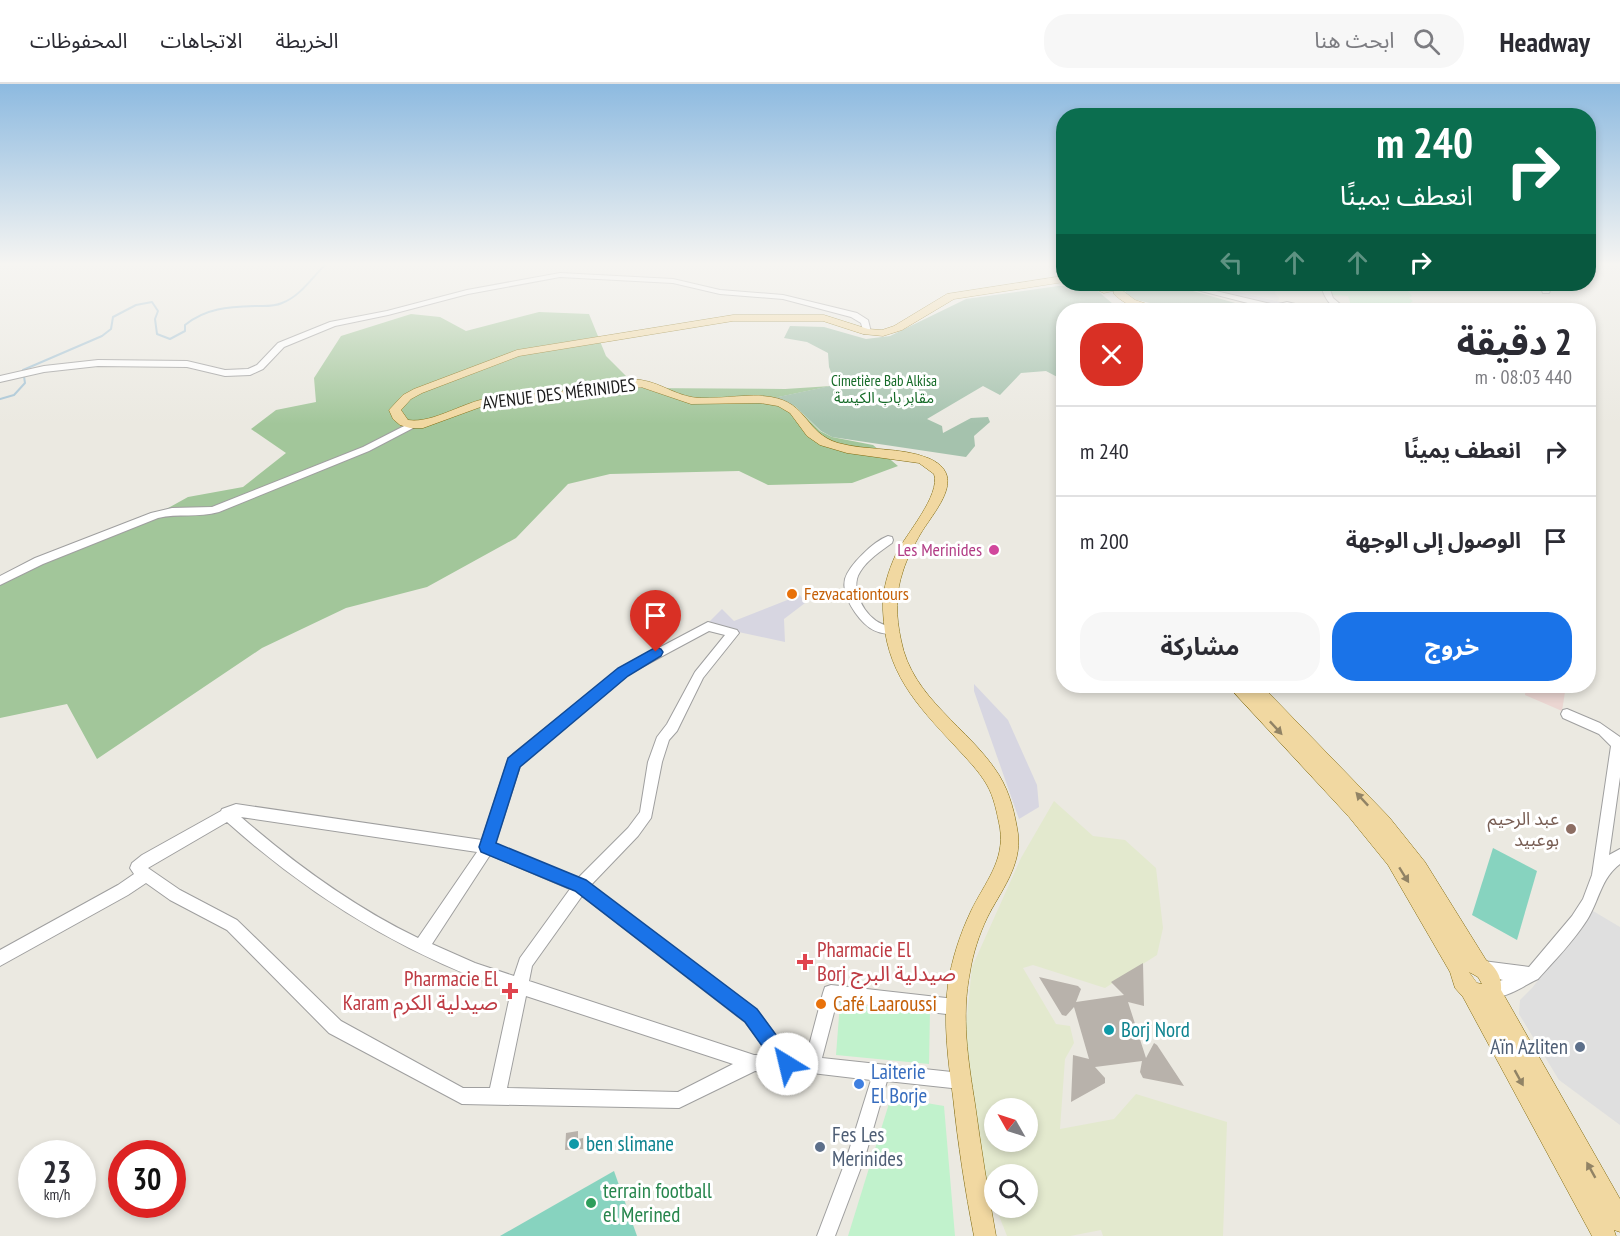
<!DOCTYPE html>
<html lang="ar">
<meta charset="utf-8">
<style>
:root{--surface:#fff;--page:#f7f7f7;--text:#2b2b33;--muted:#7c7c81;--line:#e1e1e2;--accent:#1a73e8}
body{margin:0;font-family:"PT Sans Narrow","Noto Sans Arabic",sans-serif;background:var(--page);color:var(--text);direction:rtl;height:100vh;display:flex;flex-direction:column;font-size:22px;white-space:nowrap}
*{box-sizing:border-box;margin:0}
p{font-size:20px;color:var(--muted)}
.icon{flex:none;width:33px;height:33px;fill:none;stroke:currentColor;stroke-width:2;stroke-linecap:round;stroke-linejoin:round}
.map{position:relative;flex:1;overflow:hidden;direction:ltr}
.panel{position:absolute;left:1056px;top:219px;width:540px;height:390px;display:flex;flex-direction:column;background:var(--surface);border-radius:24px;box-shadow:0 3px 9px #0003;direction:rtl}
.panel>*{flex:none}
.hud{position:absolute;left:1056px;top:24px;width:540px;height:183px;border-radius:24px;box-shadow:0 3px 9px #0003;direction:rtl;background:#0b6e4f;color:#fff;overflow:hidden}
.needle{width:39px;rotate:309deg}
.fabs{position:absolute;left:984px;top:1014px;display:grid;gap:12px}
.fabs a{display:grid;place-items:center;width:54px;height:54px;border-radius:50%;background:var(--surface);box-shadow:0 3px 9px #0003;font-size:30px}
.speed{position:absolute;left:18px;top:1056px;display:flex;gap:12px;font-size:30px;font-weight:700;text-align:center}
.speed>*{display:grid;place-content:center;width:78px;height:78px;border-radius:50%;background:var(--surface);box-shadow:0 3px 9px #0003;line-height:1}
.speed small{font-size:15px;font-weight:400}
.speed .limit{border:9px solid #d22;background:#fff;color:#111}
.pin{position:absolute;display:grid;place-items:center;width:51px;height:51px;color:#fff;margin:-62px -26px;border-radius:50% 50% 50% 0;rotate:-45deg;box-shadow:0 0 6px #0007}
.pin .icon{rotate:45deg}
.me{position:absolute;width:66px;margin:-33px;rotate:324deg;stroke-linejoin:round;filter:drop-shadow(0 0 4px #0008)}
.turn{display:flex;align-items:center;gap:21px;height:126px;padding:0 24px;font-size:27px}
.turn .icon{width:78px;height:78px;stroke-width:2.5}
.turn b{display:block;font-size:42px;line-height:51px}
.lanes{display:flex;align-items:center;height:57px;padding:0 24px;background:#0003;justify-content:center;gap:30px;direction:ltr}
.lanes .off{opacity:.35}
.round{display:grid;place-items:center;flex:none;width:63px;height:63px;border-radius:24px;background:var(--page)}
.overview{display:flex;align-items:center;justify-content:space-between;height:102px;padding:0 24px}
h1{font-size:36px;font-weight:700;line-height:45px}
.cta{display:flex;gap:12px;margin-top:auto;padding:12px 24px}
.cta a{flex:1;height:69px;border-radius:24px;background:var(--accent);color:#fff;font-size:24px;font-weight:700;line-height:69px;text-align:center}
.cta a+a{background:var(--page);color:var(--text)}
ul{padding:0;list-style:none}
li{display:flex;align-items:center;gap:18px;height:90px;padding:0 24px;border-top:2px solid var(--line)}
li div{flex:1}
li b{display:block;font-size:22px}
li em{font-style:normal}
header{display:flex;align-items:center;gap:36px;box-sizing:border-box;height:84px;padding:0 30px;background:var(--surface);border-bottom:2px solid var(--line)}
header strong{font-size:28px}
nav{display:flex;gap:33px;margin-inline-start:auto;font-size:21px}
.search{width:420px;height:54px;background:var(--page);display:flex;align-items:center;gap:15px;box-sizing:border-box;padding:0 21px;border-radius:24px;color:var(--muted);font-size:22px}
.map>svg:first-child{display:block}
.commercial{fill:#ebd6d2}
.farmland{fill:#e3e9ce;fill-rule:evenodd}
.forest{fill:#a2c69a}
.cemetery{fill:#a5c2ad}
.park{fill:#c1f2cc}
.pitch{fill:#87d3bf}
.parking{fill:#dfdfdf}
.plaza{fill:#d7d6e1}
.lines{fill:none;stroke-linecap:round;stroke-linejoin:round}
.stream{stroke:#a6c4d5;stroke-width:2}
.building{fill:#b8b2ab}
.minor-casing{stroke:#9f9f9f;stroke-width:2}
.major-casing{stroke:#826b0f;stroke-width:1}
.minor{fill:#fff;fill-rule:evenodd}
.major{fill:#f1d8a1;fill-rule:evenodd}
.oneway{fill:#918365}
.route{fill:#1a73e8;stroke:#114b97;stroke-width:1.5}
.hotel-dot{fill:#d1479c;stroke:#fff;stroke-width:2}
.food-dot{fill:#e8710a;stroke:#fff;stroke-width:2}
.education-dot{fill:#8d6e63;stroke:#fff;stroke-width:2}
.health-dot{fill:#e0444e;stroke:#fff;stroke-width:2}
.culture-dot{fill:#0f9aa8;stroke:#fff;stroke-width:2}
.service-dot{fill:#5c6f8a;stroke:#fff;stroke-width:2}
.shop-dot{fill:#3f7fe0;stroke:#fff;stroke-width:2}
.leisure-dot{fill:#2e9e5b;stroke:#fff;stroke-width:2}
.labels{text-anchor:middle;stroke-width:6;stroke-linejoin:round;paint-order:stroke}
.far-park-label{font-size:15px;fill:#166b28;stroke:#fff}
.street-label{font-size:18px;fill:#1b1b1b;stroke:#fff}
.hotel-label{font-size:18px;fill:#b23c85;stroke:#fff;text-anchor:end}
.food-label{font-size:18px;fill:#c56008;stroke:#fff;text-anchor:start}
.education-label{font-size:18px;fill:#785e54;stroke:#fff;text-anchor:end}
.near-health-label{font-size:21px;fill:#be3a42;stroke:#fff;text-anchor:start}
.near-food-label{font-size:21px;fill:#c56008;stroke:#fff;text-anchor:start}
.near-culture-label{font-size:21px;fill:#0d838f;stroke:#fff;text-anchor:start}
.near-service-label{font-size:21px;fill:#4e5e75;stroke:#fff;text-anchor:end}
.near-shop-label{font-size:21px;fill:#366cbe;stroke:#fff;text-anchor:start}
.near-leisure-label{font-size:21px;fill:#27864d;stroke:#fff;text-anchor:start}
</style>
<header>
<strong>Headway</strong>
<div class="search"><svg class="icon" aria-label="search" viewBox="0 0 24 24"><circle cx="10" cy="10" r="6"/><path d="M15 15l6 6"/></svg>ابحث هنا</div>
<nav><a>الخريطة</a><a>الاتجاهات</a><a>المحفوظات</a></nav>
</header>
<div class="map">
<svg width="1620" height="1152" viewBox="0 0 1620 1152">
<rect width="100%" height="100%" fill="#ebe9e1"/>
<polygon class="commercial" points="1526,602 1557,602 1557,605 1565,608 1562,627 1525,611"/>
<path class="farmland" d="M1054,717l39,35 32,4 31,28 7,60 -6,27 -52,33 -72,-23 -10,3 33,56 14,2 4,17 -9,16 -5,70 54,-10 22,-25 91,28 -4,114h-120l-2,-6 -31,6h-63l-11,-28h32v-34h-34v30l-10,-25 -20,-133 8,-79 49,-109zM994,1024h34v34h-34z"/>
<polygon class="forest" points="539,228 589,230 606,272 638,304 785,305 831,302 774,314 795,322 820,347 832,353 873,361 898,382 852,399 768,401 739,387 610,390 568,400 516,454 427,503 346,524 262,564 97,675 67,620 0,634 0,492 143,438 188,413 243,403 286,369 251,345 276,326 316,318 314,294 341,252 411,230 440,233 466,247"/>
<g class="cemetery">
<polygon points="1126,200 1163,202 1168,200 1260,226 1181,226 1132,215 1126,210"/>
<polygon points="1058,202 1092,202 1113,220 1125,226 1064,226 1063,296 1046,287 1021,289 1000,311 983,302 927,335 942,342 943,349 971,334 988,333 990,338 974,352 975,362 966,373 832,353 821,347 795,322 773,314 830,302 833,293 829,283 828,269 807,258 784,254 790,242 824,243 866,255 890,252 966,215"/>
</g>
<g class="park">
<polygon points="1330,200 1385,200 1412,203 1414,206 1408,207 1412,212 1409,214 1413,217 1407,221 1400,221 1407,226 1381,226 1372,221 1351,221 1348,212 1331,211"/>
<polygon points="840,919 930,927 929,980 836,971"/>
<polygon points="891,1013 944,1022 955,1152 848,1152"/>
</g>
<g class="pitch">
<polygon points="1493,764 1537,787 1517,856 1472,831"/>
<polygon points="614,1087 637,1152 500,1152"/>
</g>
<g class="parking">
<polygon points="1211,200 1276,200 1275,209 1279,214 1278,217"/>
<polygon points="1593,827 1620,843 1620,1041 1559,996 1519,930 1520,916 1532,904"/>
</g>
<g class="plaza">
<polygon points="1171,200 1207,200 1301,223 1299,226 1273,226"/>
<polygon points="800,511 805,519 784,535 785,558 706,541 722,525 734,537"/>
<polygon points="974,600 1008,636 1037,701 1039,723 1019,735 974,607"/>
</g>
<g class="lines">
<path class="stream" d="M0,315l14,-4 11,-12 -2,-13 79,-34 9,-7 2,-12 23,-12 16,-3 6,9 -3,8 2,15 13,5 15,-8v-6c21,-17 43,-18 70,-19 10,0 18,1 27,-3 19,-7 31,-27 45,-40"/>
</g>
<g class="building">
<polygon points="1143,879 1144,922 1128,918 1146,974 1154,959 1157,961 1184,1002 1143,994 1140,988 1142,977 1095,983 1105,994 1105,999 1071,1018 1073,971 1089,975 1074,923 1066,932 1062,931 1039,893 1078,902 1081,905 1076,918 1124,911 1111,898"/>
<polygon points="578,1047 578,1055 583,1054 583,1065 565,1066 566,1049"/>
</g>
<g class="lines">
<g class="minor-casing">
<g id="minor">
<polygon points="560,189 673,195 720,206 783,211 857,229 868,236 871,248 864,250 861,239 851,233 783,215 720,210 673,199 560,193 468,210 388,231 335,242 284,263 263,285 250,291 225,292 187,283 98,282 44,288 0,298 0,292 44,282 98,276 187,277 225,286 248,285 257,281 278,259 330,238 387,227 467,206"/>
<path d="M1174,200h12l89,21 12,-3 32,8c-18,2 -25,-5 -44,0z"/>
<path d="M1320,200h8l5,14 14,12c-17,0 -22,-12 -27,-26z"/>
<polygon points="1539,200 1547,200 1550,207 1549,209 1543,209"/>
<path d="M412,338l3,1v4l-46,24 -150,61c-21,6 -41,1 -61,6l-115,46 -43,21v-9l35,-18 116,-45 21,-5 40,-1 151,-60z"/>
<path d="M888,452l4,1 1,3 -1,3c-11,8 -25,17 -32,29 -11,17 5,45 22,52 4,2 9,2 14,3l2,3 -6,4c-8,0 -16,-2 -22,-6 -13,-9 -29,-33 -25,-49 4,-14 29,-38 43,-43z"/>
<path d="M708,538l29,8 2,3 -36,45 -26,53 -8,9 -7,22 -11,56 -13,18 -47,49 166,125 34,46 15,1 17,-64 2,-6 6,-2 124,14 6,2 2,6 -2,6 -6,2 -118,-14 -15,57 139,15 6,2 2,6 -2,6 -6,2 -74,-8 -22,76 -30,79h-18l30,-79 24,-77 -59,-7 -57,-2 -76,37 -217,-4 -133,-71 -102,-103 -57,-30 -24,-17 -18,12 -128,71v-16l118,-65 16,-11 -4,-6 2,-5 10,-8 79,-44 1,-2 14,-5 246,36 25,-77 6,-9 106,-85zM709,547l16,4 -30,37 -28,52 -10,13 -9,25 -8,50 -12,16 -50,50 -83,-34 25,-78 3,-4 104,-87zM241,733l236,35 -59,86c-64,-31 -123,-74 -177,-121zM227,738c84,75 178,133 284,169l-21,97h-27l-122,-67 -104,-101 -57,-30 -32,-22zM490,771l80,34 -50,69 -6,18 -39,-13 -43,-19zM582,812l163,126 25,33h-16l-225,-74 3,-15zM526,912l207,68 -55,28 -171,-4z"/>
<path d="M1567,625l33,14 20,14v40l-11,78 11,-6v15c-19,14 -21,37 -33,56 -14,22 -32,40 -49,59 -14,6 -35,23 -52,17l-2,-6 2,-6 17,-4 -25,-6 -3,-5 3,-5 5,-3 46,6 43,-51 11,-17 9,-24 19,-129 -12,-12 -36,-16 -2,-4 2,-4z"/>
</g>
</g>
<g class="major-casing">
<g id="major">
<path d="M1064,192v6l-110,17 -52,31 -19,6 -20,-2 -40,-13h-90l-214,35 -97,37 -11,6 -10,11 7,10c26,4 57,-20 87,-23 21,-3 42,-2 63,-5 27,-4 56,-16 83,-12 21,3 38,18 60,18 24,1 47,-5 70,-1 37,6 34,36 67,46 29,8 63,4 90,15 41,17 7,52 -7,75 -7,12 -14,25 -18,38 -8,23 -7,46 -2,69 11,59 68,87 98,135 11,18 16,39 19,59 4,32 -18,58 -31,84 -8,17 -14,35 -17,54 -9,44 -2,88 5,132 6,44 13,88 21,132h-22c-9,-46 -16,-92 -21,-139 -5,-37 -10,-75 -5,-113 4,-25 12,-50 23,-73 14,-29 34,-50 29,-83 -3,-15 -6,-31 -13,-43 -8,-14 -21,-27 -32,-39 -39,-42 -70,-74 -72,-136 -1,-20 5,-38 13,-56 10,-20 45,-59 38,-80l-15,-11 -72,-10 -27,-8 -13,-9 -17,-23 -12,-7 -18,-3 -69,1 -50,-17h-23l-63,12 -69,6 -63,23h-13l-10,-3 -7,-6 -4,-9 14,-15 11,-6 103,-39 216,-35h91l44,14 14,1 12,-4 53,-32z"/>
<polygon points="1085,200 1098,200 1113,207 1104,209"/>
<path d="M1113,200h10v7l12,9 30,10c-18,2 -37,-2 -51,-16z"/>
<path d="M1228,602h34l127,131 36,45 61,98c10,7 16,17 15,30l119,209v33l-6,-2 2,6h-24l-129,-239 -8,-9 -5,-16 -62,-107 -39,-48zM1469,888l9,5 4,7 -5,-1z"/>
</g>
</g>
<use href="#minor" class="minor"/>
<use href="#major" class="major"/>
</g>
<defs><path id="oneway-solid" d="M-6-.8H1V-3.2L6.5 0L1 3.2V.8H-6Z" transform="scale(1.5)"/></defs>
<g class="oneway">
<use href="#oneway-solid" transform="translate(1276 644) rotate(47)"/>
<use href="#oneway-solid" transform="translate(1362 715) rotate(-133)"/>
<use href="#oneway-solid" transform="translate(1404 791) rotate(58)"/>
<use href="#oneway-solid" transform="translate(1519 994) rotate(61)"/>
<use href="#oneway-solid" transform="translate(1591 1086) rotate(-119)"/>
</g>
<linearGradient id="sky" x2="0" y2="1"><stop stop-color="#8dbae0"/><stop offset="0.53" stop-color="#f6f5f2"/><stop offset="1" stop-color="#f6f5f2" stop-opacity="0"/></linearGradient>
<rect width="1620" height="340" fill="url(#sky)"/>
<polygon class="route" points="656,563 661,565 663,568 661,572 628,592 520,683 496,759 586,796 757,925 793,974 796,980 793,987 787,990 780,987 745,938 575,807 481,768 479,763 508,674 618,584"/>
<circle class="hotel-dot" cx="994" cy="466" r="6"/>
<g class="food-dot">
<circle cx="792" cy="510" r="6"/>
<circle cx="821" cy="920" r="6"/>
</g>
<circle class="education-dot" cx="1571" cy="745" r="6"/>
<g class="health-dot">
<path d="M802 869h6v6h6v6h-6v6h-6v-6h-6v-6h6z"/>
<path d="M507 898h6v6h6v6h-6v6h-6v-6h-6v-6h6z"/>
</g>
<g class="culture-dot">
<circle cx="1109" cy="946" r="6"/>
<circle cx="574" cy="1060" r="6"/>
</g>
<g class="service-dot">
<circle cx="1580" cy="963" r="6"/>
<circle cx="820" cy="1063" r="6"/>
</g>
<circle class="shop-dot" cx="859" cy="1000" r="6"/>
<circle class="leisure-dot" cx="591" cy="1119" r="6"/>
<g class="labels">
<g class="far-park-label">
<text x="884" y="302">Cimetière Bab Alkisa<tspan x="884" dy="17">مقابر باب الكيسة</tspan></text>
</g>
<g class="street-label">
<text transform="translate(559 310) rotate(-7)" y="6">AVENUE DES MÉRINIDES</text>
</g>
<g class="hotel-label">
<text x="982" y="472">Les Merinides</text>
</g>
<g class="food-label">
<text x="804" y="516">Fezvacationtours</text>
</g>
<g class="education-label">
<text x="1559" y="741">عبد الرحيم<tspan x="1559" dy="21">بوعبيد</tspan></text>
</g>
<g class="near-health-label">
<text x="817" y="873">Pharmacie El<tspan x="817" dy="24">Borj صيدلية البرج</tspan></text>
<text x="498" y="902" text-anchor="end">Pharmacie El<tspan x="498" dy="24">Karam صيدلية الكرم</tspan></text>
</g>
<g class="near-food-label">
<text x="833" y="927">Café Laaroussi</text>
</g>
<g class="near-culture-label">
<text x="1121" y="953">Borj Nord</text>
<text x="586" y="1067">ben slimane</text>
</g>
<g class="near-service-label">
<text x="1568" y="970">Aïn Azliten</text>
<text x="832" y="1058" text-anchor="start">Fes Les<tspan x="832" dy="24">Merinides</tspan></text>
</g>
<g class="near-shop-label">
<text x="871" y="995">Laiterie<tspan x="871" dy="24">El Borje</tspan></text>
</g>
<g class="near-leisure-label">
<text x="603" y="1114">terrain football<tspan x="603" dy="24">el Merined</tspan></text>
</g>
</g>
</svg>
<div class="fabs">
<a><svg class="needle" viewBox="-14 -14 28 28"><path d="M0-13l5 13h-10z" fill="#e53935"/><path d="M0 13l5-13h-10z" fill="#7c7c81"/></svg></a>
<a><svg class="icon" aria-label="search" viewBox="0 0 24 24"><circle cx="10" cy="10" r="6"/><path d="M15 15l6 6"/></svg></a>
</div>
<div class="speed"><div>23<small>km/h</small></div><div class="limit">30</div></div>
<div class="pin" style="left:656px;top:568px;background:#d93025"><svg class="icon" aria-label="arrive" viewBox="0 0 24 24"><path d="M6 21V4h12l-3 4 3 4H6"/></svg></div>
<svg class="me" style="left:787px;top:980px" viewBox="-20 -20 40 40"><circle r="19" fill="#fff"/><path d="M0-13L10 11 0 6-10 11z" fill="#1a73e8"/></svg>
<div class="hud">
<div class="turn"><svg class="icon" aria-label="right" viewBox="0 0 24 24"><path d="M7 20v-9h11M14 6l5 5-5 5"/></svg><div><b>240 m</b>انعطف يمينًا</div></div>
<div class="lanes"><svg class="icon off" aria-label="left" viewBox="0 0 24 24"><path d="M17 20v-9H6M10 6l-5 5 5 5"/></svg><svg class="icon off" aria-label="ahead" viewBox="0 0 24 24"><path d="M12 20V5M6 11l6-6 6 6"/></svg><svg class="icon off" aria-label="ahead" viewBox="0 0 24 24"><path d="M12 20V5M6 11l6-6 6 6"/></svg><svg class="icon" aria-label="right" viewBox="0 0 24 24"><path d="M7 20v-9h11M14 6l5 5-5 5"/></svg></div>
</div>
<section class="panel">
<div class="overview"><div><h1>2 دقيقة</h1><p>440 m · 08:03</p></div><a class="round" style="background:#d93025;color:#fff"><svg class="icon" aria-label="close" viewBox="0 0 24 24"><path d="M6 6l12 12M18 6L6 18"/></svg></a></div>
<ul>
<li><svg class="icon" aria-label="right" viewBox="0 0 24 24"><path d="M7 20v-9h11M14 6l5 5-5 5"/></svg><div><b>انعطف يمينًا</b></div><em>240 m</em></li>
<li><svg class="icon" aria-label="arrive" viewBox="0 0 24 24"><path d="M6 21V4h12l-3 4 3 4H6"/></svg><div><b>الوصول إلى الوجهة</b></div><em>200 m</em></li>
</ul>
<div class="cta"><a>خروج</a><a>مشاركة</a></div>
</section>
</div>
